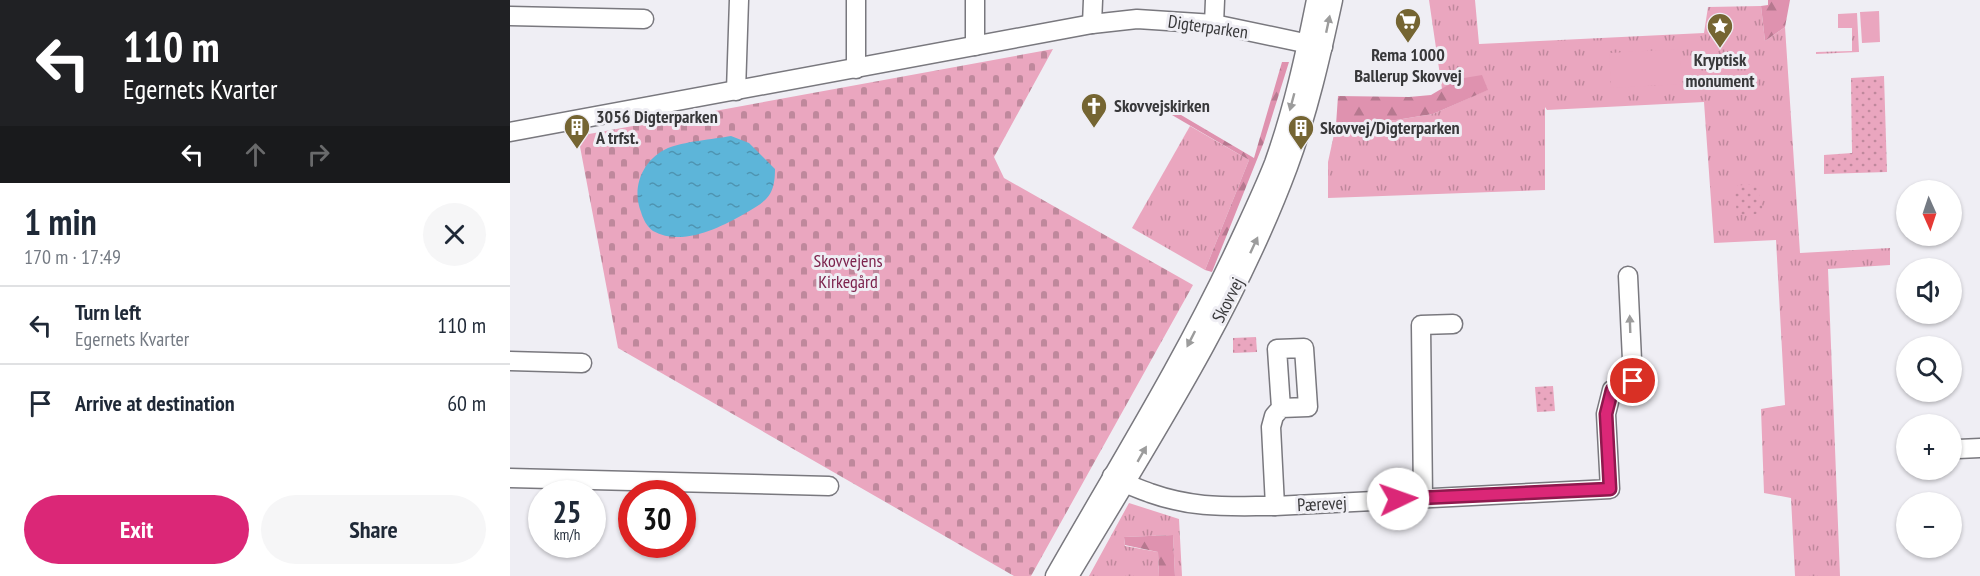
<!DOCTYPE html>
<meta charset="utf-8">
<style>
:root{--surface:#fff;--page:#f6f6f7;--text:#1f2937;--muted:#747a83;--line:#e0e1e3;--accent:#db2777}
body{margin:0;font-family:"PT Sans Narrow",sans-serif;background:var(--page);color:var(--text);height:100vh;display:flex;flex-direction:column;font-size:22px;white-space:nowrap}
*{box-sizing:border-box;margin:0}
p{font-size:20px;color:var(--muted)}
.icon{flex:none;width:33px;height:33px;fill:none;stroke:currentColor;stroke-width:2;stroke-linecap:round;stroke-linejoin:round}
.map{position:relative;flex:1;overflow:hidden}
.details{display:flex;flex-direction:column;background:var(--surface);width:510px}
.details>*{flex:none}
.banner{background:#202124;color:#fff;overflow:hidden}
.needle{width:39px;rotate:177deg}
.fabs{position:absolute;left:1386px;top:180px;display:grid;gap:12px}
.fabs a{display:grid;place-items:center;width:66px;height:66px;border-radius:50%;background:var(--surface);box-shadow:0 2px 4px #0004;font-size:30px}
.speed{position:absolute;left:18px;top:480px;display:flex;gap:12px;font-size:30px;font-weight:700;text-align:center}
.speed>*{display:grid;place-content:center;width:78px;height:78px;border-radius:50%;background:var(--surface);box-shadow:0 2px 4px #0004;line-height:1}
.speed small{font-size:15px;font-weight:400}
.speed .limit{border:9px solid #d22;background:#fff;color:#111}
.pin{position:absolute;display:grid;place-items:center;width:51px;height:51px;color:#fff;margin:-26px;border:3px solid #fff;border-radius:50%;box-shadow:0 2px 6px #0007}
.me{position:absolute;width:66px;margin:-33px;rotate:87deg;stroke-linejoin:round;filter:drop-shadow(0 0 4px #0008)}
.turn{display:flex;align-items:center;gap:21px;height:126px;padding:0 24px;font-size:27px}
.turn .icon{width:78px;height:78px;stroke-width:2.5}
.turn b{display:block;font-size:42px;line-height:51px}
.lanes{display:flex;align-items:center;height:57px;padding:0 24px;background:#0003;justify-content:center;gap:30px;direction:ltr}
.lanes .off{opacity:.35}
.round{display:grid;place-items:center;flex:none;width:63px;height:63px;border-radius:32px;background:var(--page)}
.overview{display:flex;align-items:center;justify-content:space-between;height:102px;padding:0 24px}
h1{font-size:36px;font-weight:700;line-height:45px}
.action{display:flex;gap:12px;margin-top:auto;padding:12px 24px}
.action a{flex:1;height:69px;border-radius:36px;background:var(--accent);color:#fff;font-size:24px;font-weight:700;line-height:69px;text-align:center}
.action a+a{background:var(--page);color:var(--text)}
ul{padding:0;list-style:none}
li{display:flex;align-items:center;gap:18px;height:78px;padding:0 24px;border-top:2px solid var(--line)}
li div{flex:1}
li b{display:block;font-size:22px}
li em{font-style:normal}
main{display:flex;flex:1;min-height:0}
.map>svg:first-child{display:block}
.grass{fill:url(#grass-tufts)}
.forest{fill:url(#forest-firs)}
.cemetery{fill:url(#cemetery-stones)}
.park{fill:url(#park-dots)}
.garden{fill:#eaa6bf}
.water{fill:url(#water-ripples)}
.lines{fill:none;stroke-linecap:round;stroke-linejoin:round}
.minor-casing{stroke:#79787e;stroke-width:21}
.minor{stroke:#fff;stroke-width:18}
.oneway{fill:#9c9c9c}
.route-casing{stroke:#8e194d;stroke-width:15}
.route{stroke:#db2777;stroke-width:10}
.labels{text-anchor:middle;stroke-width:6;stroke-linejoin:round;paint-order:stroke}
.street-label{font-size:18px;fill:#38383a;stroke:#efeef4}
.poi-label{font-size:18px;font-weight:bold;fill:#38383a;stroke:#efeef4;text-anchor:start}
.park-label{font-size:18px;fill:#7c224c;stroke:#efeef4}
</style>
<main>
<section class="details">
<div class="banner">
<div class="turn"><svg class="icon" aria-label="left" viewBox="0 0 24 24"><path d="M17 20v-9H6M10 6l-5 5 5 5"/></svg><div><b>110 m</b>Egernets Kvarter</div></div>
<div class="lanes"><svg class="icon" aria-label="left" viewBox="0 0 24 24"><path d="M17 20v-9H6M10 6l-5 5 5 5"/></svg><svg class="icon off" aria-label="ahead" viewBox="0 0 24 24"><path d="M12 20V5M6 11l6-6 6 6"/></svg><svg class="icon off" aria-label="right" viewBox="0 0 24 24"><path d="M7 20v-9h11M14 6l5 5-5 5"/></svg></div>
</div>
<div class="overview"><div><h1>1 min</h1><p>170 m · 17:49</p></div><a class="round"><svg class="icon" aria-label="close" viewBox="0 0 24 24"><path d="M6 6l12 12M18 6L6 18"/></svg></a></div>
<ul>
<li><svg class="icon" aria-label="left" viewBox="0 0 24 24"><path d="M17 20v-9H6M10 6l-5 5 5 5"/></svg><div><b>Turn left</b><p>Egernets Kvarter</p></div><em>110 m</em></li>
<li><svg class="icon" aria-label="arrive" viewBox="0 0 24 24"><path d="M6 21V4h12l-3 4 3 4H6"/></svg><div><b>Arrive at destination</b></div><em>60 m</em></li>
</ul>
<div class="action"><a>Exit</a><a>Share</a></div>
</section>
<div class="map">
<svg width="1470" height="576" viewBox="0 0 1470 576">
<defs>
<pattern id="grass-tufts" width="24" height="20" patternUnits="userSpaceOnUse" patternTransform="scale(1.5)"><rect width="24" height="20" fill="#eaa6bf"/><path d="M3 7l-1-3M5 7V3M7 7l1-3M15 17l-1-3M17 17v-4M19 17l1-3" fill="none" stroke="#bf889c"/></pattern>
<pattern id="forest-firs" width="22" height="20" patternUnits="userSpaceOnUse" patternTransform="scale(1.5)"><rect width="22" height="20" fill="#df92af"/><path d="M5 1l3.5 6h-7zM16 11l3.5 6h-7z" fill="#b6788f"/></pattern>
<pattern id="cemetery-stones" width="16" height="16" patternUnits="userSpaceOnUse" patternTransform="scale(1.5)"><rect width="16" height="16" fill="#eaa6bf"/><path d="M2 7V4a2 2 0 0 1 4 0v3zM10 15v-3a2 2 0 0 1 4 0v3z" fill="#bf889c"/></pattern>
<pattern id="park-dots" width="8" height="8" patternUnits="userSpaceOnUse" patternTransform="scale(1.5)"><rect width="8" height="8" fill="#eaa6bf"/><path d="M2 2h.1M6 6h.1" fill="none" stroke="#bf889c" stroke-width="1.8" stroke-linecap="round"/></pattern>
<pattern id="water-ripples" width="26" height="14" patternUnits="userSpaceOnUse" patternTransform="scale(1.5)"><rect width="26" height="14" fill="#5db5d9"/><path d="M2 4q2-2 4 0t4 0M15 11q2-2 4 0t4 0" fill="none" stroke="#4e94b1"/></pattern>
</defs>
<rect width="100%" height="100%" fill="#efeef4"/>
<g class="grass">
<polygon points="919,0 965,0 969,44 1194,33 1198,7 1251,6 1255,41 1275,27 1290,253 1380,248 1380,265 1318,269 1330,576 1285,576 1281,498 1254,493 1251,409 1275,405 1266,240 1204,243 1194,102 1037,110 1035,107 1035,190 818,198 818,162 826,125 886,120 923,114 977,90 948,79 932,89"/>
<polygon points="1347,13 1349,52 1306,54 1306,52 1342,51 1342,28 1328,28 1328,14"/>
<polygon points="680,126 739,160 695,270 622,228"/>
<polygon points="619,503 669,519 672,576 665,576 663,535 614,537 615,546 648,552 649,576 579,576"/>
</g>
<g class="forest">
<polygon points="1258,0 1280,0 1275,27 1255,41 1251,6 1258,5"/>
<polygon points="772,62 779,62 754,142 702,272 695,270 739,160 650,108 649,102 744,158"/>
<polygon points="972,75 978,90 923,114 886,120 826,125 828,96 899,97 921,95 948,79"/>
<polygon points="663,535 665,576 649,576 648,552 615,545 614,537"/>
</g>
<polygon class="cemetery" points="543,49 484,157 494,178 683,285 521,576 504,576 108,348 68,136"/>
<g class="park">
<polygon points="1374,76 1377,172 1314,174 1314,155 1342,153 1341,78"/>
<path d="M1243,184l4,3c1,8 7,15 5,23l-6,4 -19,1 -3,-29z"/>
<polygon points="746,337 747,352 723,353 723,338"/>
<polygon points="1043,386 1045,411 1027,412 1025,387"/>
</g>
<g class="garden">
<polygon points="1369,11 1370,42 1352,43 1350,12"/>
<polygon points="1170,49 1172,84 1101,88 1099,53"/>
</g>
<path class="water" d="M221,136l18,7 26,26c0,28 -9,32 -31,45 -25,14 -62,33 -91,17 -6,-4 -10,-12 -12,-19 -10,-25 2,-53 27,-64 14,-6 46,-9 63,-12z"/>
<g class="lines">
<g class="minor-casing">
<g id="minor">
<polyline points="0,16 134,19"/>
<polyline points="582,24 583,0"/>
<polyline points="704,24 705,0"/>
<polyline points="465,46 465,0"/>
<polyline points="346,69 346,0"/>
<polyline points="226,91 229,0"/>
<polyline points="0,132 582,24 627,19 704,24 813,47"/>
<polyline points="0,361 72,363"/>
<polyline points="1448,449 1470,448"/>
<path d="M602,476c12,8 25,12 38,17 45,16 79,13 125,13l335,-17 -4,-75 6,-24 21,-9 -5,-105"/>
<polyline points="0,478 319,486"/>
<polyline points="913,498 911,325 943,324"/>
<polyline points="765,506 761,427 764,416 771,408 767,349 794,348 798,407 771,408"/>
<path d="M545,576c62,-109 129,-216 182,-330 13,-28 26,-55 37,-83 19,-53 31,-108 42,-163"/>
<path d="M559,576c79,-132 165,-264 219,-409 20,-54 33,-111 45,-167"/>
</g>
</g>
<use href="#minor" class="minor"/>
</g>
<defs><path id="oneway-solid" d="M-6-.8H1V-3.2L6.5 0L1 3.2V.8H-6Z" transform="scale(1.5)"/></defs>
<g class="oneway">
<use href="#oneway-solid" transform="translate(818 24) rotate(-78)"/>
<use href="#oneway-solid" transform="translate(782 102) rotate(105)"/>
<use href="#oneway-solid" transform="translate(744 245) rotate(-65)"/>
<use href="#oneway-solid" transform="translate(1120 324) rotate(-92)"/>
<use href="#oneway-solid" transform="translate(681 339) rotate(117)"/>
<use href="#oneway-solid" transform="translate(632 454) rotate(-60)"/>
</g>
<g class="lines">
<g class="route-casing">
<polyline id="route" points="888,499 1100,489 1096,414 1102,390 1123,381"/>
</g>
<use href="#route" class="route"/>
</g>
<defs>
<g id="supermarket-pin" transform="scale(1.35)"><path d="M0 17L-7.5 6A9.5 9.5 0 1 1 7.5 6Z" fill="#756532" stroke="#efeef4"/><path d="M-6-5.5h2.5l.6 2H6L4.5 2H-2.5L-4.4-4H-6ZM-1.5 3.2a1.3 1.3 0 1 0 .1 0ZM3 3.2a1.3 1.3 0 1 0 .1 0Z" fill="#fff"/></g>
<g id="sight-pin" transform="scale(1.35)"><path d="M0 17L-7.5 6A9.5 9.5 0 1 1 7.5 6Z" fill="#756532" stroke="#efeef4"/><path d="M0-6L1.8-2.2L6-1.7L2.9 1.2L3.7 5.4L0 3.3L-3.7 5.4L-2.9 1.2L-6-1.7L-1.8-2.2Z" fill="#fff"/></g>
<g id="church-pin" transform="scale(1.35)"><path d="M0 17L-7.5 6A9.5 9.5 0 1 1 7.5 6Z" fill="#756532" stroke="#efeef4"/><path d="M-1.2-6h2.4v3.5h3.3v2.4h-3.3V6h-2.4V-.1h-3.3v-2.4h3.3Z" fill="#fff"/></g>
<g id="building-pin" transform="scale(1.35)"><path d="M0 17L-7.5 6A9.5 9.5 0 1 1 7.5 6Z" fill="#756532" stroke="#efeef4"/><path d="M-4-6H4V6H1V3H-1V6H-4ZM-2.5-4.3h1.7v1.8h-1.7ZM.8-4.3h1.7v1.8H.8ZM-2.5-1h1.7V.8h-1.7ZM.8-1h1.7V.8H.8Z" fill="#fff"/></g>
</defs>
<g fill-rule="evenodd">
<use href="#supermarket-pin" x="898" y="21"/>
<use href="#sight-pin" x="1210" y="26"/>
<use href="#church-pin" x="584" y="106"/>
<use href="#building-pin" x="67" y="127"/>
<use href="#building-pin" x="791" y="128"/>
</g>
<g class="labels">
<g class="street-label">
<text transform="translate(698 27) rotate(8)" y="6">Digterparken</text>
<text transform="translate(718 300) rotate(-63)" y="6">Skovvej</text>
<text transform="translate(812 504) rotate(-3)" y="6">Pærevej</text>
</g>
<g class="poi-label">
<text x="898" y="61" text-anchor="middle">Rema 1000<tspan x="898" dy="21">Ballerup Skovvej</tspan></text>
<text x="1210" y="66" text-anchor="middle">Kryptisk<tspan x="1210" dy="21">monument</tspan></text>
<text x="604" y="112">Skovvejskirken</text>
<text x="86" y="123">3056 Digterparken<tspan x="86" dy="21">A trfst.</tspan></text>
<text x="810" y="134">Skovvej/Digterparken</text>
</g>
<g class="park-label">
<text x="338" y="267">Skovvejens<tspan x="338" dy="21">Kirkegård</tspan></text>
</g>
</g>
</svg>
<div class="fabs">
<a><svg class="needle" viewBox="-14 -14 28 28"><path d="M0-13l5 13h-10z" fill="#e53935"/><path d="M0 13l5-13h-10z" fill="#747a83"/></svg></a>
<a><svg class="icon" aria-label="sound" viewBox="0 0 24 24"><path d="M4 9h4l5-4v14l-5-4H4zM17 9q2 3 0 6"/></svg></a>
<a><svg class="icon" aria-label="search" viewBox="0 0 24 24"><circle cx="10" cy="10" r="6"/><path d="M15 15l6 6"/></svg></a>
<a>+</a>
<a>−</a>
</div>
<div class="speed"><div>25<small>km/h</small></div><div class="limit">30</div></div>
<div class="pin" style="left:1123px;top:381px;background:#d93025"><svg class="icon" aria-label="arrive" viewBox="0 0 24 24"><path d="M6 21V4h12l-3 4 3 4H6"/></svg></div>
<svg class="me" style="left:888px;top:499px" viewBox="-20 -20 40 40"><circle r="19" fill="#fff"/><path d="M0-13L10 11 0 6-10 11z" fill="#db2777"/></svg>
</div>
</main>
